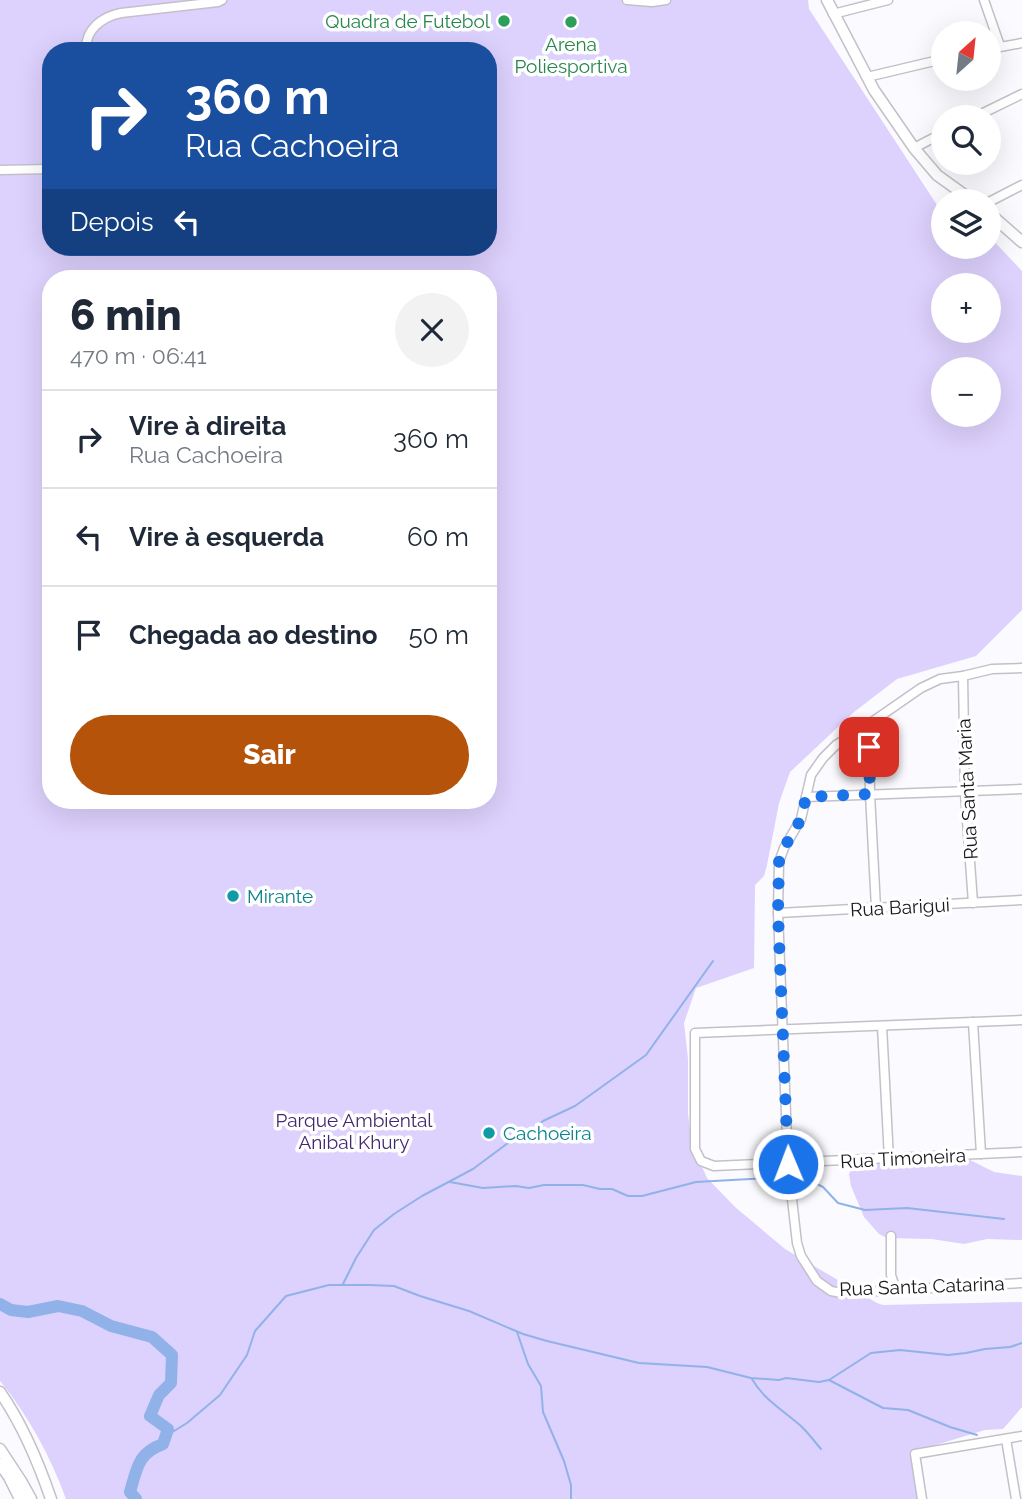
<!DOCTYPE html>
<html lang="pt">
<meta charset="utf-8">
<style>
:root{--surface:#fff;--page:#f2f2f3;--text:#1f2937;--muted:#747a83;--line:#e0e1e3;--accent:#b45309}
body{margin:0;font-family:Raleway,sans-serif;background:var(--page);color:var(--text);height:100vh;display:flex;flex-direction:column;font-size:26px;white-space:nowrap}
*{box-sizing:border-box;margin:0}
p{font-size:23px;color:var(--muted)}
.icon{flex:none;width:38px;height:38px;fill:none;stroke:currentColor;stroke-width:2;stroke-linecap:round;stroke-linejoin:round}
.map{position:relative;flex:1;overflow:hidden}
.drawer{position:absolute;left:42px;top:270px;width:455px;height:539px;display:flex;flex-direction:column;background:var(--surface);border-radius:28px;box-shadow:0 7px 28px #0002}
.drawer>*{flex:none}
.banner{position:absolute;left:42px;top:42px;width:455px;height:214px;border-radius:28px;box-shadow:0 7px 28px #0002;background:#1a4fa0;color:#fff;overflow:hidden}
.needle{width:46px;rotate:27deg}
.controls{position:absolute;left:931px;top:21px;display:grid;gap:14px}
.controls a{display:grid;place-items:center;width:70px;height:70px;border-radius:50%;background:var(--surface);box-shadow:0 7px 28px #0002;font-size:35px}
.pin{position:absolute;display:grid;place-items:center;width:60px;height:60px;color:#fff;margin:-30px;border-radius:14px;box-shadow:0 4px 10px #0006}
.me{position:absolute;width:77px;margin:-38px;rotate:359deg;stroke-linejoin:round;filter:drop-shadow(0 0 5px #0008)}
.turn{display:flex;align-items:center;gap:24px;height:147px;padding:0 28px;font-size:32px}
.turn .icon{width:91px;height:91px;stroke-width:2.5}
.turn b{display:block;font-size:49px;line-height:60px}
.then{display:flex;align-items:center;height:66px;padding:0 28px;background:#0003;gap:14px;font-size:26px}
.round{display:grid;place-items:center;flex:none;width:74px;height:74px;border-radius:37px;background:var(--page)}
.headline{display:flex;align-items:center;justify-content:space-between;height:119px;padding:0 28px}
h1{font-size:42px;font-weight:800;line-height:52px}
.action{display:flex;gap:14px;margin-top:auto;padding:14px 28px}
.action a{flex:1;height:80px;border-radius:42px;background:var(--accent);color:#fff;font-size:28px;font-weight:800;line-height:80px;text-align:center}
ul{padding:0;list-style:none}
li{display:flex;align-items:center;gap:21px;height:98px;padding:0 28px;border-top:2px solid var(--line)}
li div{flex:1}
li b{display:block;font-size:26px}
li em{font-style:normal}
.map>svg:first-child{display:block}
.green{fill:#ddd1fd;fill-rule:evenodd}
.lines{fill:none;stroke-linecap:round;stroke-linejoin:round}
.stream{stroke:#91b2e8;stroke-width:2}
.river{stroke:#91b2e8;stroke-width:12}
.minor-casing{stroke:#c3c0ca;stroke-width:11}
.major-casing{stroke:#c3c0ca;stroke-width:13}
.minor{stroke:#fff;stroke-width:8}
.major{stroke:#fff;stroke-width:10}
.route{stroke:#1a73e8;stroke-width:12;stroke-dasharray:0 21.6}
.leisure-dot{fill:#2e9e5b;stroke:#fff;stroke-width:2.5}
.culture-dot{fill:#0f9aa8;stroke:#fff;stroke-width:2.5}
.labels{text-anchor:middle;stroke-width:7;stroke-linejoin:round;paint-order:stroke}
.leisure-label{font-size:19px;fill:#27864d;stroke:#fff;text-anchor:end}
.street-label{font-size:19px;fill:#1a191d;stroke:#fff}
.culture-label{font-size:19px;fill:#0d838f;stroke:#fff;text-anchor:start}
.park-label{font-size:19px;fill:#43286e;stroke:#fff}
</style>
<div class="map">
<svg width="1022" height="1499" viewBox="0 0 1022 1499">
<rect width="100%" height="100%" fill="#fbfafe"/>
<g class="green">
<path d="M0,0h808l1,9 128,196 6,5v37h46v-11l33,35v339l-46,46 -79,23 -43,33 -64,60 -11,31 -12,62 -3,11 -9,9 -1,83 -58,20 -12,35 4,36v55l2,15 12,38 5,11 28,29 50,42 92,54 6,2 139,-3v105l-19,22 -18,1 -56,17 -7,4 -5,7 2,41h-853c-15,-42 -38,-84 -66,-118zM51,51h437v196h-437zM51,278h437v522h-437zM943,285h46v46h-46zM943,369h46v46h-46z"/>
<polygon points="962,1156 994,1172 1022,1176 1022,1240 987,1239 964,1244 932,1239 887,1238 879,1234 864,1217 851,1186 849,1174 854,1163"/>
</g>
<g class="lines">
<g class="stream">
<polyline points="793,1177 809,1180 823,1187 838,1203 865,1210 907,1208 1004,1219"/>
<polyline points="450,1182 483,1188 516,1186 529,1188 544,1185 583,1185 600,1189 612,1189 628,1196 642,1196 696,1182 788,1177"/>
<polyline points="343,1284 356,1258 374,1230 394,1214 422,1196 473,1169 512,1140 535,1128 543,1121 575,1106 646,1055 713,961"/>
<polyline points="517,1332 528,1364 541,1386 543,1412 564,1461 571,1485 571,1499"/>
<path d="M752,1379c12,21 32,32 50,48 7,7 13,15 19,22"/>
<polyline points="829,1380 883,1408 908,1410 950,1427 977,1435"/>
<polyline points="166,1436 187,1423 220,1395 247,1355 255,1331 286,1296 329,1285 369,1285 394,1286 420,1296 469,1311 523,1334 547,1341 639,1363 707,1367 751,1378 779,1380 786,1378 819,1382 829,1380 871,1353 900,1350 948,1355 966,1353 985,1349 1010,1347 1022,1343"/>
</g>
<path class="river" d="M0,1304l11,6 17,2 30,-6 24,5 29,15 41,11 20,18 -1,28 -12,12 -9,21 18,13 -5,15c-25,9 -26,24 -33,48l6,7"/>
<g class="minor-casing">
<g id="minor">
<polyline points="627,0 652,2 666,0"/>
<polyline points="984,0 1000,46"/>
<polyline points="833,14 888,0"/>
<polyline points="989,49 1022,43"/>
<path d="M86,51c-1,-22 16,-34 35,-38l97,-11 4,-2"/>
<polyline points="867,77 943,59"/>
<polyline points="975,117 1022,94"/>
<polyline points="914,148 943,133"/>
<polyline points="0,170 51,169"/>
<polyline points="989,202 1022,185"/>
<polyline points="1022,668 992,669 963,676 940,679 921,688 869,724 836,745 823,758 811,775 801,819 784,848 779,862 778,913 788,1164 797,1243 801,1256 817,1281 831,1291 842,1293 1022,1283"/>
<polyline points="963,676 965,793 973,903"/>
<polyline points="869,724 870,794 876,908"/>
<polyline points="806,797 1022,789"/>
<polyline points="778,913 1022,900"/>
<polyline points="1022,1020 695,1033 695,1149 701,1161 714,1166 1022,1152"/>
<polyline points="973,1022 981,1154"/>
<polyline points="882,1026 889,1159"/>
<polyline points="891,1236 891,1275 896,1290"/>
<polyline points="1006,1439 1016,1499"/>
<polyline points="922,1499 915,1454 1022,1436"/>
</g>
</g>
<g class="major-casing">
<g id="major">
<polyline points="827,0 874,90 914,148 937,175 973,201"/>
<polyline points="989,213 1022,242"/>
<path d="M0,1392c23,33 38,69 51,107"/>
<polyline points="0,1449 21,1481 31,1499"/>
<polyline points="0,1464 9,1477 20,1499"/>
</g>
</g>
<use href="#minor" class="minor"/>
<use href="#major" class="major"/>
</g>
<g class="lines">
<polyline class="route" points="788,1164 778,913 779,862 784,848 801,819 806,797 870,794 869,747"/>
</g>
<g class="leisure-dot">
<circle cx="504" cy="21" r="7"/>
<circle cx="571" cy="22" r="7"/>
</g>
<g class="culture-dot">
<circle cx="233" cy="896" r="7"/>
<circle cx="489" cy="1133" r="7"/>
</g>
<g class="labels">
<g class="leisure-label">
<text x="490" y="28">Quadra de Futebol</text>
<text x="571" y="51" text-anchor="middle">Arena<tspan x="571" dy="22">Poliesportiva</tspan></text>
</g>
<g class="street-label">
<text transform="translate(967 789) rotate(-93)" y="7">Rua Santa Maria</text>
<text transform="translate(900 907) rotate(-3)" y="7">Rua Barigui</text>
<text transform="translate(903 1158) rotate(-3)" y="7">Rua Timoneira</text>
<text transform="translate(922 1286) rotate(-2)" y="7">Rua Santa Catarina</text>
</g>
<g class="culture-label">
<text x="247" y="903">Mirante</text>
<text x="503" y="1140">Cachoeira</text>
</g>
<g class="park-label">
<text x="354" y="1127">Parque Ambiental<tspan x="354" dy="22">Anibal Khury</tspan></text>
</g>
</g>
</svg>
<div class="controls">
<a><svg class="needle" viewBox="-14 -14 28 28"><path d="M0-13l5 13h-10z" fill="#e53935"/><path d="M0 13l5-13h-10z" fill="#747a83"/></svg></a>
<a><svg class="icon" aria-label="search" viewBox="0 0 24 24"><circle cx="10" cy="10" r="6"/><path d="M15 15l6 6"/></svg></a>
<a><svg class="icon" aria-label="layers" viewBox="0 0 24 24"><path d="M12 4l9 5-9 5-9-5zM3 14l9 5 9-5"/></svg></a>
<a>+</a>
<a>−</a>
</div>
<div class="pin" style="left:869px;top:747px;background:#d93025"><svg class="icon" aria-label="arrive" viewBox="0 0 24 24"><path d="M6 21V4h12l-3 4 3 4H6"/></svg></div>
<svg class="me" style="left:788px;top:1164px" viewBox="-20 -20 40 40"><circle r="17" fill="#1a73e8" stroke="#fff" stroke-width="3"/><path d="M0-11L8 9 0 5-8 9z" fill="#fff"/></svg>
<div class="banner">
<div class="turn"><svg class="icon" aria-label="right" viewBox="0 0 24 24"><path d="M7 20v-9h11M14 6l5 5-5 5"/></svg><div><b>360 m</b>Rua Cachoeira</div></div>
<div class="then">Depois<svg class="icon" aria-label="left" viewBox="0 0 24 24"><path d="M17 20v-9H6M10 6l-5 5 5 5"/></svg></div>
</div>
<section class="drawer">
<div class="headline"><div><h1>6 min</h1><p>470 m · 06:41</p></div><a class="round"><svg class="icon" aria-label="close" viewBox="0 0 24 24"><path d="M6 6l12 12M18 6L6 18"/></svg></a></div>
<ul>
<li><svg class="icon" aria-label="right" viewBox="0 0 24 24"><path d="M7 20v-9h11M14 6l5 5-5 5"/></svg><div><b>Vire à direita</b><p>Rua Cachoeira</p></div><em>360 m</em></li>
<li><svg class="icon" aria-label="left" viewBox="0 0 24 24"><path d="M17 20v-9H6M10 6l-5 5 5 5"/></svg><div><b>Vire à esquerda</b></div><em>60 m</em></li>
<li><svg class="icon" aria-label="arrive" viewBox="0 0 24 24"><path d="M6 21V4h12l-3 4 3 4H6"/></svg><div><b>Chegada ao destino</b></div><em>50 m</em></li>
</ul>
<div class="action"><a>Sair</a></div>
</section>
</div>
